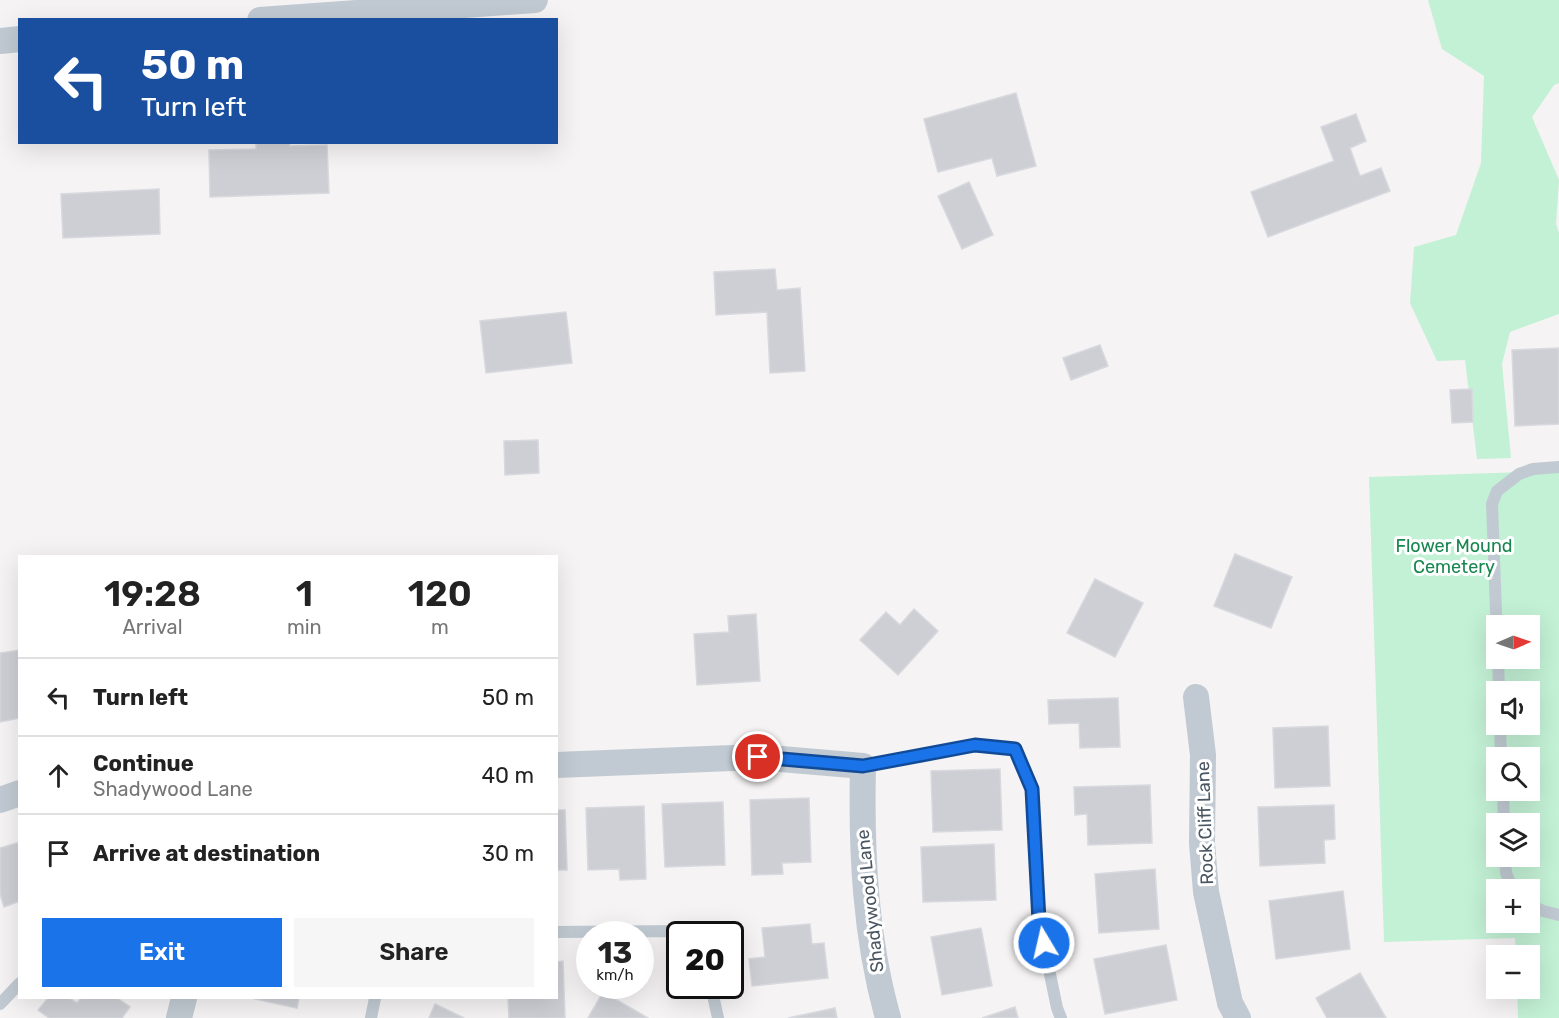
<!DOCTYPE html>
<meta charset="utf-8">
<style>
:root{--surface:#fff;--page:#f6f6f6;--text:#222;--muted:#767676;--line:#e0e0e0;--accent:#1a73e8}
body{margin:0;font-family:Rubik,sans-serif;background:var(--page);color:var(--text);height:100vh;display:flex;flex-direction:column;font-size:22px;white-space:nowrap}
*{box-sizing:border-box;margin:0}
p{font-size:20px;color:var(--muted)}
.icon{flex:none;width:33px;height:33px;fill:none;stroke:currentColor;stroke-width:2;stroke-linecap:round;stroke-linejoin:round}
.map{position:relative;flex:1;overflow:hidden}
.panel{position:absolute;left:18px;top:555px;width:540px;height:444px;display:flex;flex-direction:column;background:var(--surface);border-radius:0px;box-shadow:0 6px 24px #0002}
.panel>*{flex:none}
.banner{position:absolute;left:18px;top:18px;width:540px;height:126px;border-radius:0px;box-shadow:0 6px 24px #0002;background:#1a4fa0;color:#fff;overflow:hidden}
.needle{width:39px;rotate:88deg}
.buttons{position:absolute;left:1486px;top:615px;display:grid;gap:12px}
.buttons a{display:grid;place-items:center;width:54px;height:54px;border-radius:0px;background:var(--surface);box-shadow:0 6px 24px #0002;font-size:30px}
.speed{position:absolute;left:576px;top:921px;display:flex;gap:12px;font-size:30px;font-weight:700;text-align:center}
.speed>*{display:grid;place-content:center;width:78px;height:78px;border-radius:50%;background:var(--surface);box-shadow:0 6px 24px #0002;line-height:1}
.speed small{font-size:15px;font-weight:400}
.speed .limit{border:3px solid #111;border-radius:9px;background:#fff;color:#111}
.pin{position:absolute;display:grid;place-items:center;width:51px;height:51px;color:#fff;margin:-26px;border:3px solid #fff;border-radius:50%;box-shadow:0 2px 6px #0007}
.me{position:absolute;width:66px;margin:-33px;rotate:351deg;stroke-linejoin:round;filter:drop-shadow(0 0 4px #0008)}
.turn{display:flex;align-items:center;gap:21px;height:126px;padding:0 24px;font-size:27px}
.turn .icon{width:78px;height:78px;stroke-width:2.5}
.turn b{display:block;font-size:42px;line-height:51px}
.eta{display:flex;justify-content:space-evenly;align-items:center;height:102px;text-align:center}
.eta b{font-size:36px;font-weight:600;line-height:42px}
.cta{display:flex;gap:12px;margin-top:auto;padding:12px 24px}
.cta a{flex:1;height:69px;border-radius:0px;background:var(--accent);color:#fff;font-size:24px;font-weight:600;line-height:69px;text-align:center}
.cta a+a{background:var(--page);color:var(--text)}
ul{padding:0;list-style:none}
li{display:flex;align-items:center;gap:18px;height:78px;padding:0 24px;border-top:2px solid var(--line)}
li div{flex:1}
li b{display:block;font-size:22px}
li em{font-style:normal}
.map>svg:first-child{display:block}
.green{fill:#c3f1d5;fill-rule:evenodd}
.building{fill:#cdcfd5;stroke:#d7d9de;stroke-width:1.5}
.lines{fill:none;stroke-linecap:round;stroke-linejoin:round}
.service{stroke:#c1cad2;stroke-width:12}
.minor{stroke:#c1cad2;stroke-width:26}
.route-casing{stroke:#114b97;stroke-width:15}
.route{stroke:#1a73e8;stroke-width:10}
.labels{text-anchor:middle;stroke-width:6;stroke-linejoin:round;paint-order:stroke}
.park-label{font-size:18px;fill:#17864f;stroke:#fff}
.street-label{font-size:18px;fill:#4a5661;stroke:#fff}
</style>
<div class="map">
<svg width="1559" height="1018" viewBox="0 0 1559 1018">
<rect width="100%" height="100%" fill="#f5f3f3"/>
<g class="green">
<polygon points="1428,0 1559,0 1559,83 1554,85 1532,117 1559,180 1556,224 1559,233 1559,314 1510,332 1502,364 1511,458 1477,459 1465,360 1437,361 1410,303 1414,247 1456,235 1481,163 1484,76 1442,49"/>
<path d="M1559,471v547h-41l-1,-29 13,-1v-32l-14,-1 -1,-17 -131,4 -15,-465zM1497,626h33v32h-33zM1497,692h33v32h-33zM1497,758h33v32h-33zM1497,824h33v32h-33zM1497,890h33v32h-33z"/>
</g>
<g class="building">
<polygon points="1016,93 1036,166 997,176 992,158 938,172 924,119"/>
<polygon points="1356,114 1366,141 1350,148 1360,176 1381,168 1390,191 1268,237 1251,192 1334,161 1321,127"/>
<polygon points="256,142 289,142 290,146 327,145 329,193 210,197 209,150 256,149"/>
<polygon points="969,182 993,235 962,249 938,196"/>
<polygon points="159,189 160,234 63,238 61,194"/>
<polygon points="775,269 777,290 800,288 805,371 770,373 767,312 716,315 714,272"/>
<polygon points="566,312 572,363 486,373 480,321"/>
<polygon points="1100,345 1108,366 1071,380 1063,358"/>
<polygon points="1559,348 1559,424 1515,426 1512,350"/>
<polygon points="1472,389 1473,422 1452,423 1450,390"/>
<polygon points="538,440 539,473 505,475 504,441"/>
<polygon points="1235,554 1292,577 1271,628 1214,606"/>
<polygon points="1095,579 1143,603 1115,657 1067,633"/>
<polygon points="914,609 938,631 898,675 860,640 886,612 900,625"/>
<polygon points="756,614 760,681 697,685 694,634 729,632 728,616"/>
<polygon points="20,650 20,718 0,722 0,653"/>
<polygon points="1118,698 1120,747 1080,748 1079,723 1049,724 1048,700"/>
<polygon points="1328,726 1330,786 1275,788 1273,728"/>
<polygon points="1000,769 1002,830 933,832 931,771"/>
<polygon points="1150,785 1152,843 1088,845 1087,814 1075,815 1074,787"/>
<polygon points="809,798 811,862 782,863 783,874 752,875 750,800"/>
<polygon points="723,802 725,865 665,867 662,804"/>
<polygon points="1334,805 1335,839 1324,840 1325,863 1260,866 1258,807"/>
<polygon points="644,806 646,879 620,880 619,869 588,870 586,808"/>
<polygon points="556,810 565,810 567,870 556,870"/>
<polygon points="20,842 20,901 4,907 0,894 0,848"/>
<polygon points="994,844 996,900 923,902 921,847"/>
<polygon points="1155,869 1159,929 1099,933 1095,874"/>
<polygon points="1343,891 1350,949 1276,959 1269,901"/>
<polygon points="810,924 812,944 824,943 828,978 752,986 749,959 765,957 762,928"/>
<polygon points="981,928 992,986 942,995 931,937"/>
<polygon points="1166,945 1177,1000 1105,1014 1094,959"/>
<polygon points="563,961 565,1018 509,1018 508,998 556,998 556,962"/>
<polygon points="1360,973 1386,1018 1327,1018 1316,998"/>
<polygon points="603,992 648,1018 588,1018"/>
<polygon points="48,998 69,998 77,1003 81,998 117,998 130,1007 122,1018 49,1018 38,1010"/>
<polygon points="251,998 299,998 297,1008"/>
<polygon points="435,1004 464,1018 429,1018"/>
<polygon points="1015,1007 1018,1018 982,1018"/>
<polygon points="835,1008 837,1018 788,1018"/>
</g>
<g class="lines">
<g class="service">
<polyline points="1497,638 1492,504 1497,491 1519,474 1533,469 1559,467"/>
<polyline points="1498,658 1499,692"/>
<polyline points="1500,724 1501,758"/>
<polyline points="863,766 975,745 1015,749 1032,789 1039,921 1057,1008 1061,1018"/>
<polyline points="1503,790 1504,824"/>
<polyline points="1505,856 1506,873 1513,890"/>
<polyline points="1530,905 1543,911 1559,915"/>
<polyline points="556,932 681,931 684,934"/>
<polyline points="711,986 718,1018"/>
<polyline points="0,1004 20,983"/>
<polyline points="371,1018 375,998"/>
</g>
<g class="minor">
<polyline points="260,20 535,0"/>
<polyline points="0,41 20,39"/>
<polyline points="1196,697 1203,755 1202,843 1206,892 1230,1003 1238,1018"/>
<path d="M556,765l202,-8 105,9c-2,84 2,170 25,252"/>
<polyline points="0,800 20,793"/>
<polyline points="179,1018 184,998"/>
</g>
</g>
<g class="lines">
<g class="route-casing">
<polyline id="route" points="758,757 863,766 975,745 1015,749 1032,789 1039,921 1044,943"/>
</g>
<use href="#route" class="route"/>
</g>
<g class="labels">
<g class="park-label">
<text x="1454" y="552">Flower Mound<tspan x="1454" dy="21">Cemetery</tspan></text>
</g>
<g class="street-label">
<text transform="translate(1205 823) rotate(-92)" y="6">Rock Cliff Lane</text>
<text transform="translate(870 901) rotate(-96)" y="6">Shadywood Lane</text>
</g>
</g>
</svg>
<div class="buttons">
<a><svg class="needle" viewBox="-14 -14 28 28"><path d="M0-13l5 13h-10z" fill="#e53935"/><path d="M0 13l5-13h-10z" fill="#767676"/></svg></a>
<a><svg class="icon" aria-label="sound" viewBox="0 0 24 24"><path d="M4 9h4l5-4v14l-5-4H4zM17 9q2 3 0 6"/></svg></a>
<a><svg class="icon" aria-label="search" viewBox="0 0 24 24"><circle cx="10" cy="10" r="6"/><path d="M15 15l6 6"/></svg></a>
<a><svg class="icon" aria-label="layers" viewBox="0 0 24 24"><path d="M12 4l9 5-9 5-9-5zM3 14l9 5 9-5"/></svg></a>
<a>+</a>
<a>−</a>
</div>
<div class="speed"><div>13<small>km/h</small></div><div class="limit">20</div></div>
<div class="pin" style="left:758px;top:757px;background:#d93025"><svg class="icon" aria-label="arrive" viewBox="0 0 24 24"><path d="M6 21V4h12l-3 4 3 4H6"/></svg></div>
<svg class="me" style="left:1044px;top:943px" viewBox="-20 -20 40 40"><circle r="17" fill="#1a73e8" stroke="#fff" stroke-width="3"/><path d="M0-11L8 9 0 5-8 9z" fill="#fff"/></svg>
<div class="banner">
<div class="turn"><svg class="icon" aria-label="left" viewBox="0 0 24 24"><path d="M17 20v-9H6M10 6l-5 5 5 5"/></svg><div><b>50 m</b>Turn left</div></div>
</div>
<section class="panel">
<div class="eta">
<div><b>19:28</b><p>Arrival</p></div>
<div><b>1</b><p>min</p></div>
<div><b>120</b><p>m</p></div>
</div>
<ul>
<li><svg class="icon" aria-label="left" viewBox="0 0 24 24"><path d="M17 20v-9H6M10 6l-5 5 5 5"/></svg><div><b>Turn left</b></div><em>50 m</em></li>
<li><svg class="icon" aria-label="ahead" viewBox="0 0 24 24"><path d="M12 20V5M6 11l6-6 6 6"/></svg><div><b>Continue</b><p>Shadywood Lane</p></div><em>40 m</em></li>
<li><svg class="icon" aria-label="arrive" viewBox="0 0 24 24"><path d="M6 21V4h12l-3 4 3 4H6"/></svg><div><b>Arrive at destination</b></div><em>30 m</em></li>
</ul>
<div class="cta"><a>Exit</a><a>Share</a></div>
</section>
</div>
